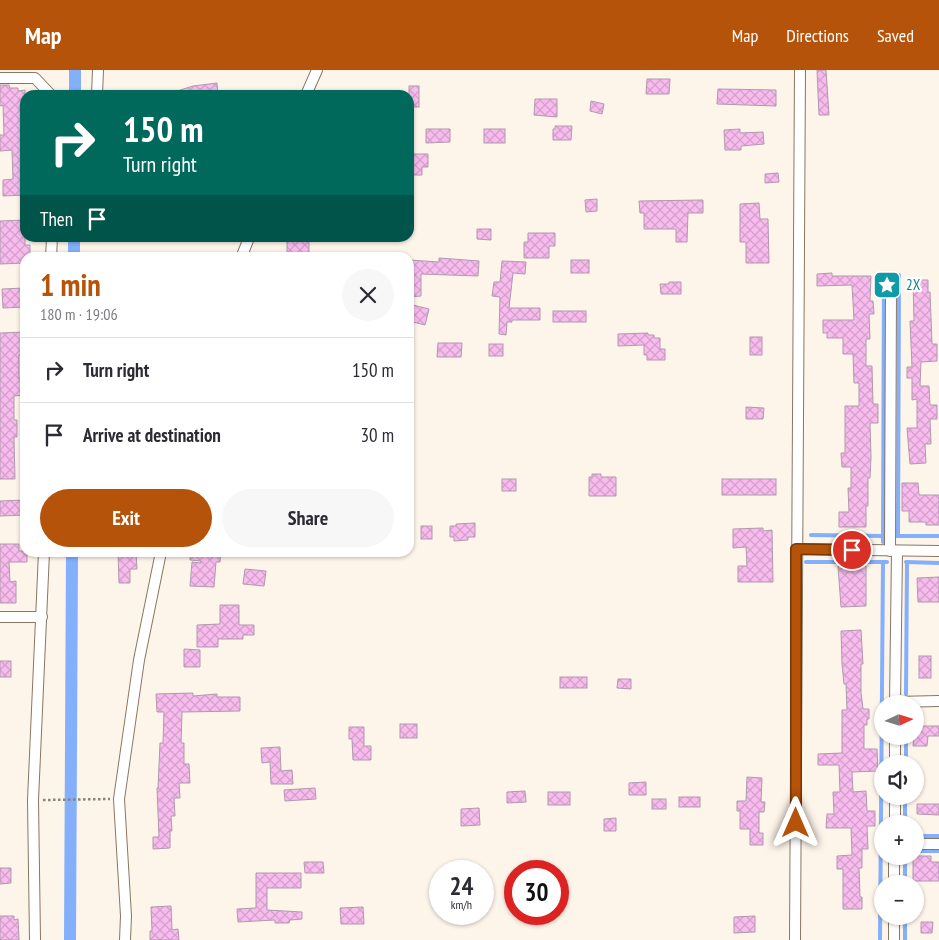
<!DOCTYPE html>
<meta charset="utf-8">
<style>
:root{--surface:#fff;--page:#f7f7f7;--text:#2b2b33;--muted:#7c7c81;--line:#e1e1e2;--accent:#b45309}
body{margin:0;font-family:"PT Sans Narrow",sans-serif;background:var(--page);color:var(--text);height:100vh;display:flex;flex-direction:column;font-size:19px;white-space:nowrap}
*{box-sizing:border-box;margin:0}
p{font-size:16px;color:var(--muted)}
.icon{flex:none;width:28px;height:28px;fill:none;stroke:currentColor;stroke-width:2;stroke-linecap:round;stroke-linejoin:round}
.map{position:relative;flex:1;overflow:hidden}
.panel{position:absolute;left:20px;top:182px;width:394px;height:305px;display:flex;flex-direction:column;background:var(--surface);border-radius:15px;box-shadow:0 1px 4px #0004}
.panel>*{flex:none}
.hud{position:absolute;left:20px;top:20px;width:394px;height:152px;border-radius:15px;box-shadow:0 1px 4px #0004;background:#00695c;color:#fff;overflow:hidden}
.needle{width:32px;rotate:86deg}
.controls{position:absolute;left:874px;top:625px;display:grid;gap:10px}
.controls a{display:grid;place-items:center;width:50px;height:50px;border-radius:50%;background:var(--surface);box-shadow:0 1px 4px #0004;font-size:25px}
.speed{position:absolute;left:429px;top:790px;display:flex;gap:10px;font-size:25px;font-weight:700;text-align:center}
.speed>*{display:grid;place-content:center;width:65px;height:65px;border-radius:50%;background:var(--surface);box-shadow:0 1px 4px #0004;line-height:1}
.speed small{font-size:12px;font-weight:400}
.speed .limit{border:8px solid #d22;background:#fff;color:#111}
.pin{position:absolute;display:grid;place-items:center;width:42px;height:42px;color:#fff;margin:-21px;border:2px solid #fff;border-radius:50%;box-shadow:0 1px 5px #0007}
.me{position:absolute;width:55px;margin:-28px;rotate:0deg;stroke-linejoin:round;filter:drop-shadow(0 0 4px #0008)}
.turn{display:flex;align-items:center;gap:18px;height:105px;padding:0 20px;font-size:22px}
.turn .icon{width:65px;height:65px;stroke-width:2.5}
.turn b{display:block;font-size:35px;line-height:42px}
.then{display:flex;align-items:center;height:48px;padding:0 20px;background:#0003;gap:10px;font-size:19px}
.round{display:grid;place-items:center;flex:none;width:52px;height:52px;border-radius:26px;background:var(--page)}
.headline{display:flex;align-items:center;justify-content:space-between;height:85px;padding:0 20px}
h1{font-size:30px;font-weight:800;line-height:38px;color:var(--accent)}
.action{display:flex;gap:10px;margin-top:auto;padding:10px 20px}
.action a{flex:1;height:58px;border-radius:30px;background:var(--accent);color:#fff;font-size:20px;font-weight:800;line-height:58px;text-align:center}
.action a+a{background:var(--page);color:var(--text)}
ul{padding:0;list-style:none}
li{display:flex;align-items:center;gap:15px;height:65px;padding:0 20px;border-top:1px solid var(--line)}
li div{flex:1}
li b{display:block;font-size:19px}
li em{font-style:normal}
header{display:flex;align-items:center;gap:30px;box-sizing:border-box;height:70px;padding:0 25px;background:var(--accent);color:#fff}
header strong{font-size:24px}
nav{display:flex;gap:28px;margin-inline-start:auto;font-size:18px}
.map>svg:first-child{display:block}
.lines{fill:none;stroke-linecap:round;stroke-linejoin:round}
.stream{stroke:#83affb;stroke-width:4}
.canal{stroke:#83affb;stroke-width:12}
.building{fill:url(#building-cross-hatch);stroke:#b199ad}
.street-casing{stroke:#8a7662;stroke-width:12}
.path{stroke:#8a8279;stroke-width:2.5;stroke-dasharray:2.5 2.5;stroke-linecap:butt}
.street{stroke:#fff;stroke-width:10}
.route-casing{stroke:#753606;stroke-width:12}
.route{stroke:#b45309;stroke-width:9}
.labels{text-anchor:middle;stroke-width:4.5;stroke-linejoin:round;paint-order:stroke}
.culture-label{font-size:15px;fill:#0d838f;stroke:#fff;text-anchor:start}
</style>
<header>
<strong>Map</strong>
<nav><a>Map</a><a>Directions</a><a>Saved</a></nav>
</header>
<div class="map">
<svg width="939" height="870" viewBox="0 0 939 870">
<defs>
<pattern id="building-cross-hatch" width="8" height="8" patternUnits="userSpaceOnUse" patternTransform="scale(1.25)"><rect width="8" height="8" fill="#f8bbee"/><path d="M0 0l8 8M0 8l8-8" fill="none" stroke="#d4a0cb"/></pattern>
</defs>
<rect width="100%" height="100%" fill="#fdf4ea"/>
<g class="lines">
<g class="stream">
<polyline points="811,465 882,466"/>
<polyline points="897,466 939,466"/>
<polyline points="898,466 899,205"/>
<polyline points="883,472 884,207"/>
<polyline points="806,492 887,492"/>
<polyline points="906,492 939,493"/>
<polyline points="906,624 907,492"/>
<polyline points="906,694 906,666"/>
<polyline points="905,754 905,726"/>
<polyline points="915,766 939,766"/>
<polyline points="915,781 939,781"/>
<polyline points="905,814 905,786"/>
<polyline points="880,870 883,492"/>
<polyline points="905,870 905,846"/>
</g>
<g class="canal">
<polyline points="75,25 75,0"/>
<polyline points="74,188 74,168"/>
<polyline points="70,870 72,482"/>
</g>
</g>
<g class="building">
<polygon points="817,0 826,0 829,45 819,45"/>
<polygon points="647,9 670,9 669,24 646,24"/>
<polygon points="217,13 218,25 171,25 171,23 193,16"/>
<polygon points="0,15 9,15 10,18 18,18 18,21 25,20 25,35 20,35 22,64 24,64 25,68 25,125 3,126 3,110 13,109 12,80 0,81 0,65 4,65 3,35 0,36"/>
<rect x="409" y="16" width="10" height="21"/>
<polygon points="718,19 776,20 776,36 717,34"/>
<polygon points="535,29 557,29 557,47 534,45"/>
<polygon points="591,31 604,34 602,44 590,41"/>
<polygon points="555,56 572,56 571,70 553,70 553,59 555,59"/>
<polygon points="426,59 450,59 450,72 426,73"/>
<rect x="484" y="59" width="21" height="14"/>
<polygon points="740,59 740,63 763,62 764,74 741,76 741,80 725,80 724,60"/>
<polygon points="409,84 428,84 428,97 422,97 422,105 409,105"/>
<polygon points="778,103 779,112 765,113 765,104"/>
<polygon points="597,129 597,141 586,142 585,130"/>
<polygon points="703,130 703,143 688,143 687,172 676,172 676,159 644,159 644,143 640,143 639,131"/>
<polygon points="759,133 760,149 768,149 769,193 746,193 746,172 740,172 740,134"/>
<polygon points="25,150 25,175 30,175 30,188 25,188 25,193 0,194 0,151"/>
<polygon points="477,159 491,159 491,170 477,169"/>
<polygon points="528,163 555,163 555,176 549,176 549,188 524,188 524,172 528,172"/>
<polygon points="287,170 309,171 309,188 287,188"/>
<polygon points="439,188 479,191 478,206 421,204 421,226 409,227 409,190 439,192"/>
<rect x="571" y="190" width="18" height="13"/>
<polygon points="502,191 526,192 525,204 513,203 509,238 540,238 540,250 512,250 512,252 507,252 506,265 499,264 500,227 492,226 494,212 500,212"/>
<polygon points="832,203 832,206 871,206 870,231 873,231 874,244 869,244 870,269 866,269 866,296 872,296 873,334 878,334 878,353 870,353 871,387 870,408 868,408 868,436 866,436 866,457 839,457 839,442 849,442 848,418 851,418 851,397 842,397 841,383 845,383 845,336 859,336 859,313 854,313 853,284 843,284 843,268 827,268 827,263 823,263 823,250 854,250 852,215 817,216 817,204"/>
<polygon points="913,210 928,210 928,222 930,222 932,274 937,274 937,291 921,292 920,316 929,316 930,335 937,335 937,349 930,349 931,374 925,374 926,393 910,394 907,358 917,358 917,329 912,330 912,308 907,308 907,297 912,297 910,251 914,251"/>
<polygon points="669,212 681,212 681,224 661,224 660,214 669,214"/>
<polygon points="25,218 25,237 3,238 2,219"/>
<polygon points="413,235 429,239 425,255 409,251"/>
<rect x="553" y="241" width="33" height="11"/>
<polygon points="25,262 25,285 19,285 19,308 25,308 25,325 14,326 14,350 17,350 17,367 14,367 15,409 0,409 0,263"/>
<polygon points="648,263 648,265 654,265 654,268 660,268 660,279 665,279 665,290 647,290 647,285 644,285 644,275 618,276 618,264"/>
<rect x="750" y="267" width="12" height="18"/>
<polygon points="438,273 462,273 461,287 437,287"/>
<rect x="489" y="274" width="14" height="12"/>
<polygon points="746,337 764,338 763,349 746,349"/>
<polygon points="592,404 601,404 601,407 616,407 616,426 589,426 589,407 592,407"/>
<rect x="502" y="409" width="14" height="12"/>
<rect x="722" y="409" width="54" height="16"/>
<polygon points="902,413 918,413 919,425 939,425 939,455 926,455 926,452 909,452 909,441 902,441"/>
<polygon points="25,430 25,445 0,446 0,431"/>
<polygon points="475,453 475,467 468,467 468,470 454,471 454,467 450,467 450,456 456,456 456,454"/>
<rect x="421" y="456" width="11" height="13"/>
<polygon points="763,458 763,461 772,460 773,512 738,512 738,496 747,496 746,477 733,478 733,459"/>
<polygon points="0,474 19,474 19,481 25,481 25,482 27,482 27,492 9,492 10,512 16,511 16,533 0,533"/>
<polygon points="118,482 136,482 137,499 130,499 130,513 119,513"/>
<polygon points="190,482 221,482 220,492 216,492 214,517 190,516 192,492 201,493 201,491 190,490"/>
<polygon points="838,496 866,496 866,536 841,537"/>
<polygon points="245,499 266,501 264,516 243,514"/>
<polygon points="939,507 939,532 918,532 917,508"/>
<polygon points="220,535 239,535 239,555 254,555 254,565 243,565 243,569 218,569 218,577 197,577 197,555 220,554"/>
<polygon points="861,560 863,594 861,594 861,623 863,639 869,639 869,649 867,649 867,655 864,655 864,679 877,679 878,701 852,702 853,722 866,721 867,741 875,741 875,756 867,756 868,779 862,779 862,798 859,798 860,827 862,827 862,839 843,839 843,799 837,799 837,786 852,785 851,758 826,758 827,744 834,744 833,722 840,722 839,695 818,695 818,684 842,683 842,640 847,640 846,614 844,614 842,594 841,561"/>
<polygon points="184,579 200,580 200,597 184,597"/>
<rect x="919" y="586" width="12" height="22"/>
<rect x="0" y="591" width="11" height="16"/>
<rect x="560" y="607" width="27" height="11"/>
<polygon points="618,609 631,609 631,619 617,618"/>
<polygon points="193,623 193,626 217,624 217,627 240,627 240,641 182,642 181,673 184,673 184,694 189,694 190,713 179,713 180,728 174,728 175,746 171,746 172,761 170,761 170,778 153,779 153,767 159,767 157,718 158,718 160,673 163,673 164,642 157,642 156,624"/>
<rect x="400" y="654" width="17" height="14"/>
<polygon points="915,656 939,656 939,666 928,666 927,676 913,676"/>
<polygon points="349,657 364,657 364,676 371,676 371,690 353,690 352,669 349,669"/>
<polygon points="280,677 281,701 292,700 293,714 271,714 270,692 262,693 261,678"/>
<polygon points="747,707 762,708 761,732 765,732 764,742 759,742 759,763 763,763 763,775 750,775 750,759 740,759 740,741 737,741 737,731 746,731"/>
<polygon points="646,712 646,725 629,725 629,713"/>
<polygon points="315,718 316,729 285,731 284,720"/>
<polygon points="525,721 526,732 507,733 507,722"/>
<rect x="548" y="722" width="22" height="13"/>
<rect x="679" y="727" width="21" height="10"/>
<rect x="652" y="729" width="14" height="10"/>
<polygon points="917,734 939,734 939,745 917,744"/>
<polygon points="479,738 480,755 461,756 461,739"/>
<polygon points="616,748 616,761 604,761 604,749"/>
<polygon points="913,786 931,786 931,792 939,792 939,811 913,811"/>
<polygon points="304,792 323,792 324,803 305,803"/>
<polygon points="0,798 11,798 11,813 0,814"/>
<polygon points="256,803 301,803 301,818 267,818 267,840 302,842 302,849 290,850 289,853 275,853 275,850 238,852 237,839 256,838"/>
<polygon points="171,836 172,860 178,859 179,870 150,870 150,861 152,861 151,837"/>
<polygon points="363,837 364,854 341,854 340,838"/>
<polygon points="0,846 14,846 14,850 18,849 19,870 0,870"/>
<polygon points="755,846 755,862 734,863 734,847"/>
<polygon points="921,852 933,852 932,863 921,863"/>
</g>
<g class="lines">
<g class="street-casing">
<g id="street">
<polyline points="0,8 35,8 51,25"/>
<polyline points="97,25 98,0"/>
<polyline points="306,25 317,0"/>
<polyline points="51,188 52,168"/>
<polyline points="241,188 249,168"/>
<polyline points="796,479 939,481"/>
<polyline points="890,481 891,216"/>
<polyline points="0,547 42,547"/>
<polyline points="895,632 939,631"/>
<polyline points="895,634 897,481"/>
<polyline points="895,694 895,666"/>
<polyline points="895,754 895,726"/>
<polyline points="915,774 939,774"/>
<polyline points="894,814 894,786"/>
<polyline points="35,870 33,730 44,482"/>
<polyline points="125,870 126,846 119,729 139,590 161,482"/>
<polyline points="795,870 800,0"/>
<polyline points="894,870 894,846"/>
</g>
</g>
<polyline class="path" points="43,730 110,729"/>
<use href="#street" class="street"/>
</g>
<g class="lines">
<g class="route-casing">
<polyline id="route" points="796,753 796,479 852,480"/>
</g>
<use href="#route" class="route"/>
</g>
<defs>
<g id="sight-square" transform="scale(1.4375)"><rect x="-9" y="-9" width="18" height="18" rx="4" fill="#0f9aa8" stroke="#fff"/><path d="M0-6L1.8-2.2L6-1.7L2.9 1.2L3.7 5.4L0 3.3L-3.7 5.4L-2.9 1.2L-6-1.7L-1.8-2.2Z" fill="#fff"/></g>
</defs>
<g fill-rule="evenodd">
<use href="#sight-square" x="887" y="215"/>
</g>
<g class="labels">
<g class="culture-label">
<text x="906" y="220">2X</text>
</g>
</g>
</svg>
<div class="controls">
<a><svg class="needle" viewBox="-14 -14 28 28"><path d="M0-13l5 13h-10z" fill="#e53935"/><path d="M0 13l5-13h-10z" fill="#7c7c81"/></svg></a>
<a><svg class="icon" aria-label="sound" viewBox="0 0 24 24"><path d="M4 9h4l5-4v14l-5-4H4zM17 9q2 3 0 6"/></svg></a>
<a>+</a>
<a>−</a>
</div>
<div class="speed"><div>24<small>km/h</small></div><div class="limit">30</div></div>
<div class="pin" style="left:852px;top:480px;background:#d93025"><svg class="icon" aria-label="arrive" viewBox="0 0 24 24"><path d="M6 21V4h12l-3 4 3 4H6"/></svg></div>
<svg class="me" style="left:796px;top:753px" viewBox="-20 -20 40 40"><path d="M0-17L14 15 0 8-14 15z" fill="#b45309" stroke="#fff" stroke-width="4"/></svg>
<div class="hud">
<div class="turn"><svg class="icon" aria-label="right" viewBox="0 0 24 24"><path d="M7 20v-9h11M14 6l5 5-5 5"/></svg><div><b>150 m</b>Turn right</div></div>
<div class="then">Then<svg class="icon" aria-label="arrive" viewBox="0 0 24 24"><path d="M6 21V4h12l-3 4 3 4H6"/></svg></div>
</div>
<section class="panel">
<div class="headline"><div><h1>1 min</h1><p>180 m · 19:06</p></div><a class="round"><svg class="icon" aria-label="close" viewBox="0 0 24 24"><path d="M6 6l12 12M18 6L6 18"/></svg></a></div>
<ul>
<li><svg class="icon" aria-label="right" viewBox="0 0 24 24"><path d="M7 20v-9h11M14 6l5 5-5 5"/></svg><div><b>Turn right</b></div><em>150 m</em></li>
<li><svg class="icon" aria-label="arrive" viewBox="0 0 24 24"><path d="M6 21V4h12l-3 4 3 4H6"/></svg><div><b>Arrive at destination</b></div><em>30 m</em></li>
</ul>
<div class="action"><a>Exit</a><a>Share</a></div>
</section>
</div>
